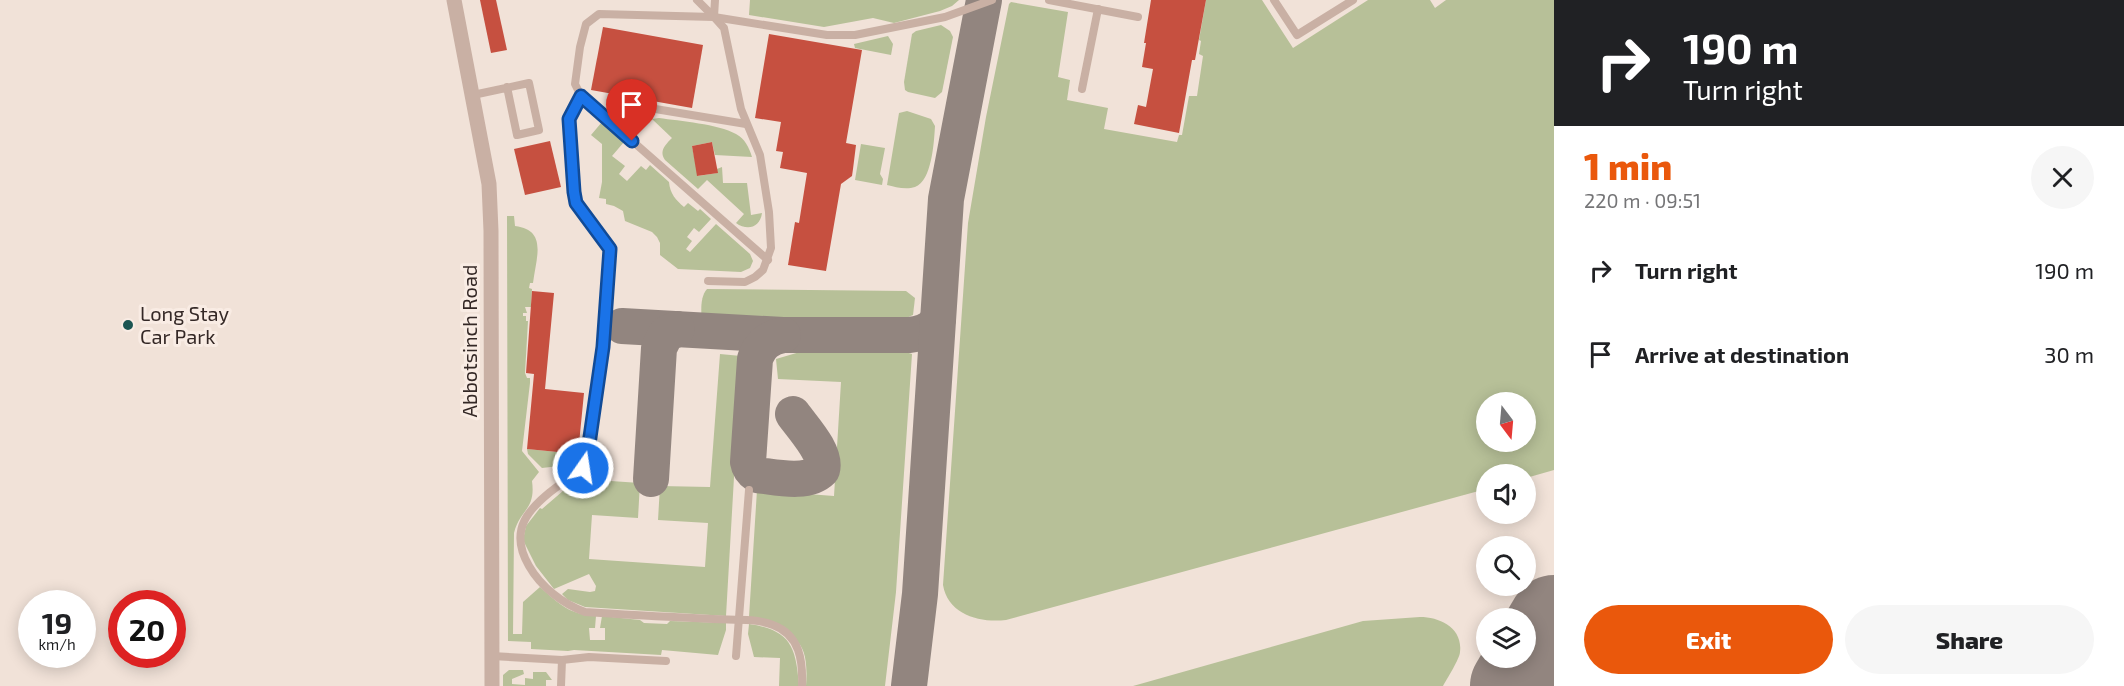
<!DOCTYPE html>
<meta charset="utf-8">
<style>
:root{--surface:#fff;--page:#f6f6f6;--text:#202124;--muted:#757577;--accent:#ea580c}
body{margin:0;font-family:"Exo 2",sans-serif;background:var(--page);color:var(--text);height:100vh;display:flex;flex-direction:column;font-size:22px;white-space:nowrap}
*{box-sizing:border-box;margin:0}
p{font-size:20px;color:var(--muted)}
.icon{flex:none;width:33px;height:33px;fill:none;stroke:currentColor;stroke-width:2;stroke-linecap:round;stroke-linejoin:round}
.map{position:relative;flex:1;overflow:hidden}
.side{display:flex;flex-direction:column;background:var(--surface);width:570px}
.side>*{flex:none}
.hud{background:#202124;color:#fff;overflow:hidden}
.needle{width:39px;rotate:164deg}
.buttons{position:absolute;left:1476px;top:392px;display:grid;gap:12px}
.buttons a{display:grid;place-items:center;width:60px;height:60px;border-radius:50%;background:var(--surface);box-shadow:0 3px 15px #0003;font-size:30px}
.speed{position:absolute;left:18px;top:590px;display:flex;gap:12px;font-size:30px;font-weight:700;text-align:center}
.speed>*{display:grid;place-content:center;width:78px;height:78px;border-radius:50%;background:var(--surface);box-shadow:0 3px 15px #0003;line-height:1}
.speed small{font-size:15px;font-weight:400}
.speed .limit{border:9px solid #d22;background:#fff;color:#111}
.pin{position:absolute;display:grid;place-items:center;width:51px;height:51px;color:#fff;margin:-62px -26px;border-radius:50% 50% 50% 0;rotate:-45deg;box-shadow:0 0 6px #0007}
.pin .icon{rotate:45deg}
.me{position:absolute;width:66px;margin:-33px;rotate:13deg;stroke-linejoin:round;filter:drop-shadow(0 0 4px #0008)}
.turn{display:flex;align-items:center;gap:21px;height:126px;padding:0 30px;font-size:27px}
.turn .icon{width:78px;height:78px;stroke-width:2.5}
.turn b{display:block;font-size:42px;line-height:51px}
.round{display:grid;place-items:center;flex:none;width:63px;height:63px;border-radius:32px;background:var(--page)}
.summary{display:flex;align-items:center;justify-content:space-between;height:102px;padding:0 30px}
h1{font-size:36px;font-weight:800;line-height:45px;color:var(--accent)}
.primary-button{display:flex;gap:12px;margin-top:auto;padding:12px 30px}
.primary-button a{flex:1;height:69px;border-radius:36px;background:var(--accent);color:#fff;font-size:24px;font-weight:800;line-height:69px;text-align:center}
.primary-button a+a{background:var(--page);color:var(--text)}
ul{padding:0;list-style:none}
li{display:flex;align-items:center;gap:18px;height:84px;padding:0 30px}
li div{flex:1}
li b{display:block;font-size:22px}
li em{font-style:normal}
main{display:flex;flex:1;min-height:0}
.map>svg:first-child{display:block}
.green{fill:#b7c098;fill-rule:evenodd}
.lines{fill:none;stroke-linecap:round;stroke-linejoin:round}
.taxiway{stroke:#92857f;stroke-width:36}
.runway{stroke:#92857f;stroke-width:90}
.building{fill:#c65040}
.service{stroke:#c9b0a4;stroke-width:8}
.tertiary{stroke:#c9b0a4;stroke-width:15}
.route-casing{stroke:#114b97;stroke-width:15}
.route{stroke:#1a73e8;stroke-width:10}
.poi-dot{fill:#1b5552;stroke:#f9ece4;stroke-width:2}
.labels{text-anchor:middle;stroke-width:6;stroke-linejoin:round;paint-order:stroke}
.poi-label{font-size:20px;fill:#342826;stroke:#f9ece4;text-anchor:start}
.street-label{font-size:20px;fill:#342826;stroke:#f9ece4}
</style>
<main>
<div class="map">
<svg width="1554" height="686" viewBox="0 0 1554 686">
<rect width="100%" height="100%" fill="#f1e2d8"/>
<g class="green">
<polygon points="750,0 959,0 952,6 940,11 894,23 873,18 824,27 749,15"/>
<path d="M1206,0h56l31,48 75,-48h62l5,8 11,-8h108v470l-28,8v-4h-40v15l-480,131c-26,3 -58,-5 -63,-35l25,-362 18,-106 23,-113 2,-2 57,10 -10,65 12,3 -3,20 41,8 -4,21 73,13 2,-7h3l7,-39h8l6,-40 -4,-2 2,-13 -2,-1zM1486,402h40v39h-40z"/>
<polygon points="941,25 950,31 953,37 942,92 935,98 908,92 905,90 904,82 912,34 916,31"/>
<polygon points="888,36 893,44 891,55 855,48 854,44"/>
<path d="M907,111l24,8 4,7c-1,16 -3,55 -20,61 -9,3 -20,0 -28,-2l12,-72z"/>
<path d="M659,118c21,3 59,6 77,16 9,5 13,13 16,23l-37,-2 -3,-13 -20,4 6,30 19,-3v-4l5,-2 1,16h24l4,32 11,-2c-2,15 -15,18 -26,10l8,-9 -37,-34 -9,9 -33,-29c-6,-9 0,-15 7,-22l-20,-19z"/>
<path d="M602,122l22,20 -12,14 13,10 -6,8 8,7 14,-15 5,4 4,-5 19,17c1,12 7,18 15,25l4,-4 10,8 2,-2 11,10 -12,13 -5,-4 -7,9 5,4 -6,8 4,3 26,-28 34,30 3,7 -3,7 -9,4 -63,-3 -18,-14v-12l-3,-6 -5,-5 -27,-11 -2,-10 -9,-5 -8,-2v-5l-7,-1 3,-16v-38l-11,-9z"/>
<polygon points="861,144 885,148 880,174 883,179 882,185 855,180"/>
<path d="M507,216h7l1,10c33,4 21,32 18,57h-3l-1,5 3,1 -1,18h-6l2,6h-4v3h3v5h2l-3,52 2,5h3v5l-8,68 17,21 -7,9c4,29 -12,28 -18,52l-1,101h9l1,-32 17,-15c20,18 29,27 56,29l-1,12h-6l1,12h15v-12h-5l2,-12 38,4 4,3 23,1 3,-3 56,2v7l-8,25 -56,-5 -1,5 -87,-5 -6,1 -37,-2v-7l-23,-1z"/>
<path d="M707,289l199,2 9,7 -2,17 -17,7 -190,1 -4,-2c-1,-10 -2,-24 5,-32z"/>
<path d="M884,345l28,9 -16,238 -11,94h-79c4,-53 -15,-50 -57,-69l8,-127 77,6 7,-114 -63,-3 -2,-20 34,-10z"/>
<polygon points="720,354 741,356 726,616 585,607 568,600 562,594 568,589 590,592 595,591 596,586 589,574 554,589 536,566 523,540 526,526 540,508 542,509 585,472 592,457 596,456 596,480 640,483 638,518 592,515 589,559 705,567 708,523 658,520 660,486 710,487"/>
<polygon points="527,449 578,454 576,466 569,472 567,467 559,466 542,468 528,454"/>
<path d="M1420,617c20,0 43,11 40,35 0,6 -13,27 -17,34h-310l230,-65z"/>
<path d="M749,624c42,6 47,23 50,62h-20l1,-28 -26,-1 -6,-23z"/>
<polygon points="509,670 523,670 524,674 512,679 512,684 525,685 525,678 533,679 533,672 546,672 552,680 546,680 546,686 503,686 503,675"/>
</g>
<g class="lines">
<g class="taxiway">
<path d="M622,326l161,9h126c11,-1 24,-5 29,-16"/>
<path d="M783,335c-15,3 -23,10 -28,24l-7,103c1,6 3,9 9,13 19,2 50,10 65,-5 5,-17 -19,-42 -29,-56"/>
<polyline points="651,479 659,348 666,334 677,329"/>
<polyline points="909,686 920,594 946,199 984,0"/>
</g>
<polyline class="runway" points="1515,686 1554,620"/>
</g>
<g class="building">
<polygon points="480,0 496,0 507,50 491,53"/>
<polygon points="1151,0 1206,0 1195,60 1192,60 1179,133 1134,124 1138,105 1146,107 1153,69 1142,67 1146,43 1144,43"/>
<polygon points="603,27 703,45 692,108 591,90"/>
<polygon points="769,34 862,50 846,143 856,145 853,169 852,176 841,184 826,271 788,265 795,222 799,223 807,173 780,168 783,152 776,151 781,122 755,118"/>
<polygon points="550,141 561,187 525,195 514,149"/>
<polygon points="712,142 718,173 697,176 692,146"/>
<polygon points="532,291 554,293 545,389 584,393 578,454 527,449 534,374 526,373"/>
</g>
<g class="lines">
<g class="service">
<polyline points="697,0 714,17 715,0"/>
<polyline points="1049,0 1138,17"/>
<polyline points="1274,0 1297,35 1353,0"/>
<polyline points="1082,89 1098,9"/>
<polyline points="473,95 529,83 539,130 517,135 507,87"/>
<polyline points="581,96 768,260"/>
<polyline points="613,102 746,124"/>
<polyline points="708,281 745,282 755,277 763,270 771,248 769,212 760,155 741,109 724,28 715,18"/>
<polyline points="492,656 562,660 589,657 666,661"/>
<polyline points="736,656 749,490"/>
<polyline points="561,686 562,660"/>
<path d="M802,686c1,-25 -2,-51 -29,-61 -17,-7 -42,-5 -60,-6 -43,-2 -85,-4 -128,-7 -22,-8 -44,-25 -56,-46 -21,-36 -1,-58 29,-80 12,-8 23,-14 29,-28l16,-111 7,-99 -34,-45 -2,-11 -5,-73 12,-23 -6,-12 5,-37 6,-23 13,-10 115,3 113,18h28l90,-18 47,-17"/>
</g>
<polyline class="tertiary" points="454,0 489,184 491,231 492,686"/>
</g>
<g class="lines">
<g class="route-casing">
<polyline id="route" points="583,468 587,458 603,347 610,249 576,203 574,192 569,119 581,96 632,141"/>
</g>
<use href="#route" class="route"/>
</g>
<circle class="poi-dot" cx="128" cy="325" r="6"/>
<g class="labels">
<g class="poi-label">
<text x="140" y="321">Long Stay<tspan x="140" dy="23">Car Park</tspan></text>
</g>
<g class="street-label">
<text transform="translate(470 341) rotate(-90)" y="7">Abbotsinch Road</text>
</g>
</g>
</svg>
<div class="buttons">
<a><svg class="needle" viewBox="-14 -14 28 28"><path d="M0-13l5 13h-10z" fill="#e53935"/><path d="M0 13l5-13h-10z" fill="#757577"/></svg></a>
<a><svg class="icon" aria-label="sound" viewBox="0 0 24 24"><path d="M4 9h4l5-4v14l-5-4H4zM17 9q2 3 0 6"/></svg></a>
<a><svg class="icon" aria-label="search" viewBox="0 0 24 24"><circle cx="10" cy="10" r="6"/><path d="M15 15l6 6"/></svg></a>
<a><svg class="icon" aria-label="layers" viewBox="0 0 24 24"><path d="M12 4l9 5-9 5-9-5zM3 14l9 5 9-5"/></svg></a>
</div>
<div class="speed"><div>19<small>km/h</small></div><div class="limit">20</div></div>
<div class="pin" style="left:632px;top:141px;background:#d93025"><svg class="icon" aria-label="arrive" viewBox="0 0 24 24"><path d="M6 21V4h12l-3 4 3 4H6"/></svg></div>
<svg class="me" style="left:583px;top:468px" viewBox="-20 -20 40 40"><circle r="17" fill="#1a73e8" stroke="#fff" stroke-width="3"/><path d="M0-11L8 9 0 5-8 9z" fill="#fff"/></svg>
</div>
<section class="side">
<div class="hud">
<div class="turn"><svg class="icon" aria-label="right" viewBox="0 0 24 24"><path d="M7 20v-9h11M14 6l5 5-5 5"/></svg><div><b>190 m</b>Turn right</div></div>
</div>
<div class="summary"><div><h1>1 min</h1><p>220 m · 09:51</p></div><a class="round"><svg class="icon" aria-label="close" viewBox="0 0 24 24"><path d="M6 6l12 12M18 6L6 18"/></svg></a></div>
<ul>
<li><svg class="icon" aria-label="right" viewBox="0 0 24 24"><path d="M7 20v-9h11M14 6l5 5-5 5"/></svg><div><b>Turn right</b></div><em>190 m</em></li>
<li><svg class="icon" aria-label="arrive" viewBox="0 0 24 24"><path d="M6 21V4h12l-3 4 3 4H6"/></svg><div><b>Arrive at destination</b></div><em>30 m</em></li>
</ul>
<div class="primary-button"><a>Exit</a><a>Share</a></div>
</section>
</main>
